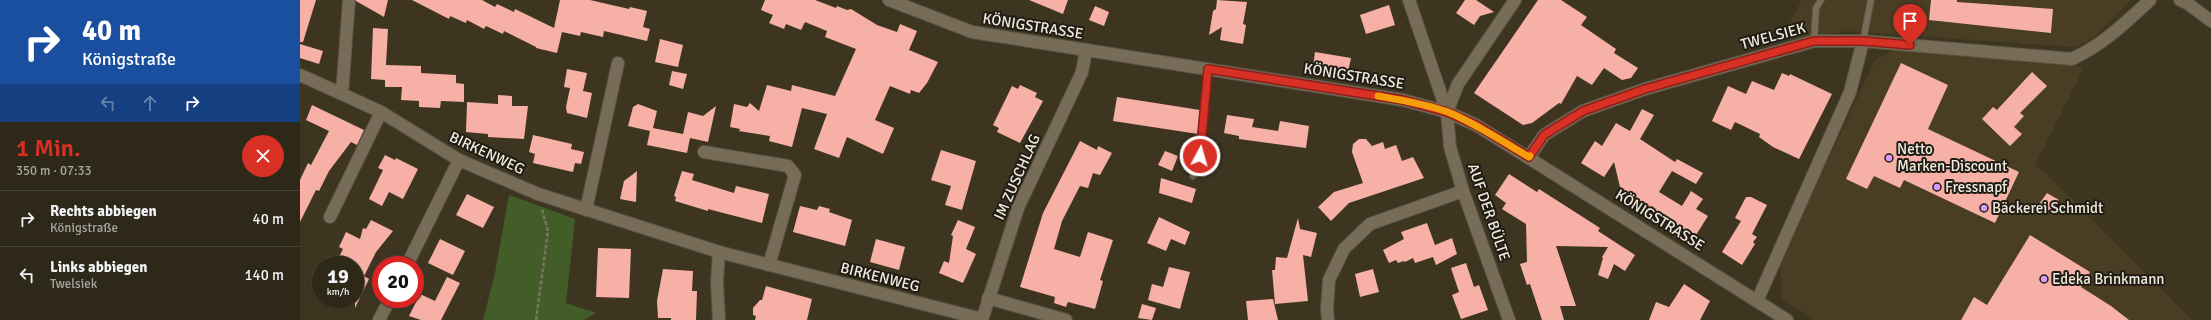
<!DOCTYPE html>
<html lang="de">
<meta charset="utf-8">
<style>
:root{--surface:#2e2819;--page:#363022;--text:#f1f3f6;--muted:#a7a6a2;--line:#494438;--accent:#d93025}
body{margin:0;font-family:Signika,sans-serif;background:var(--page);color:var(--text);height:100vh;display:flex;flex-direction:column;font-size:15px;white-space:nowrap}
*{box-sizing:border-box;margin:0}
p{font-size:13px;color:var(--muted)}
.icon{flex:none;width:22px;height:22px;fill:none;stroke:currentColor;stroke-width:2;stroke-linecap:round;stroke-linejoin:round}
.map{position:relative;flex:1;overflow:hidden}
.sheet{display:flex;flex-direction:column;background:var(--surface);width:300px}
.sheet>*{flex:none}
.hud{background:#1a4fa0;color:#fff;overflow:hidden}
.speed{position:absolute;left:12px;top:256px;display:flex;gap:8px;font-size:20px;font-weight:700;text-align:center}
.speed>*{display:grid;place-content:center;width:52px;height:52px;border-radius:50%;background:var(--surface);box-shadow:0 1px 3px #0004,0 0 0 1px var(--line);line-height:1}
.speed small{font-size:10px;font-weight:400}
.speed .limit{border:6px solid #d22;background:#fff;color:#111}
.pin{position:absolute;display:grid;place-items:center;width:34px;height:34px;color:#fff;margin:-41px -17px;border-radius:50% 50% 50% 0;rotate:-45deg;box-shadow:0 0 4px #0007}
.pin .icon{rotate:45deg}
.me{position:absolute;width:44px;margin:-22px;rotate:6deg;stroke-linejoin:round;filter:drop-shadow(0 0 3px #0008)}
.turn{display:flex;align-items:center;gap:14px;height:84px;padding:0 16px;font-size:18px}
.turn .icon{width:52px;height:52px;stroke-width:2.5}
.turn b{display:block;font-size:28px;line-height:34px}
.lanes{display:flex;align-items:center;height:38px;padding:0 16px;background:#0003;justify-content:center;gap:20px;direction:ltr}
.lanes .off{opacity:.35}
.round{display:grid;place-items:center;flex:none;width:42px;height:42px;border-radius:21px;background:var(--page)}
.head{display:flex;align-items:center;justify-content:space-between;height:68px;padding:0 16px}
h1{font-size:24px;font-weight:600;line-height:30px;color:var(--accent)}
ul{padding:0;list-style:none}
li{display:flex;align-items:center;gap:12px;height:56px;padding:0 16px;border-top:1px solid var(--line)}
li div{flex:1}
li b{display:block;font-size:15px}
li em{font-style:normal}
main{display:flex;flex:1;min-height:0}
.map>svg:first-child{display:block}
.built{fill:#493e24}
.green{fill:#435d29}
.building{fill:#f6b0a5}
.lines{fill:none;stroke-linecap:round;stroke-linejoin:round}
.lane-casing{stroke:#595241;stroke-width:8}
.street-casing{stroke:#595241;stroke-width:14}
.secondary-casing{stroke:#595241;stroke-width:14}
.path{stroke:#7c7463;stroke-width:2.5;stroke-dasharray:4 2;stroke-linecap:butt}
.lane{stroke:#766c57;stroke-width:6}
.street{stroke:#766c57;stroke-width:12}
.secondary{stroke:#766c57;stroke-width:12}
.route-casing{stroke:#8d1f18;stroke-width:10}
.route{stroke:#d93025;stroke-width:7}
.slow{stroke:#f59e0b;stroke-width:7}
.poi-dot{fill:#d39cfc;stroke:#211d14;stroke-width:1.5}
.labels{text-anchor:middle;stroke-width:4;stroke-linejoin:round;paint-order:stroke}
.street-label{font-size:15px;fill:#f1ebdf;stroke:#211d14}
.poi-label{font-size:15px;fill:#f1ebdf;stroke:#211d14;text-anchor:start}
</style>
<main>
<section class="sheet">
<div class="hud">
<div class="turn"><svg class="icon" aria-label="right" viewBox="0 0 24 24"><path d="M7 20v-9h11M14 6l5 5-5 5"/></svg><div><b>40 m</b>Königstraße</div></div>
<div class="lanes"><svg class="icon off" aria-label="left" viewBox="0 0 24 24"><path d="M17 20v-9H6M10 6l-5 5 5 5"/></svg><svg class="icon off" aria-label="ahead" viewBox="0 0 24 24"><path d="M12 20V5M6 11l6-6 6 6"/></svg><svg class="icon" aria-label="right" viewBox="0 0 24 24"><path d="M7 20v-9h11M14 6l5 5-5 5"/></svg></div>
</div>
<div class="head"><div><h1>1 Min.</h1><p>350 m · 07:33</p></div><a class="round" style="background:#d93025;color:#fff"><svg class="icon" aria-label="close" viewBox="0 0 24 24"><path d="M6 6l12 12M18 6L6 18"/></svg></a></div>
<ul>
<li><svg class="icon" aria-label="right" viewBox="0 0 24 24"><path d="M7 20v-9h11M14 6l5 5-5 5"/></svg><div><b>Rechts abbiegen</b><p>Königstraße</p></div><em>40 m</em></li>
<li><svg class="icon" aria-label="left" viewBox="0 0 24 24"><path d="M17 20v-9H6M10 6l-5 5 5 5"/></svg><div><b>Links abbiegen</b><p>Twelsiek</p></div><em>140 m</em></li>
</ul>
</section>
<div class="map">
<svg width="1911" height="320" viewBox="0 0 1911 320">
<rect width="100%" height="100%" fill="#3e3521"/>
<g class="built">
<polygon points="1502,0 1831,0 1793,38 1775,47 1546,31 1486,42 1489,23"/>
<polygon points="1593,50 1705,58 1784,67 1735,165 1751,178 1892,320 1515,320 1482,299 1480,267 1518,181 1575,60"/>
</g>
<polygon class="green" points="209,195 275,219 266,303 296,313 284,320 183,320 195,273"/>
<g class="building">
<polygon points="0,0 16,0 3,42 0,42"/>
<polygon points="56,0 88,0 84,17 56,1"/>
<polygon points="112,0 182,0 195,7 197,4 214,12 215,9 254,28 260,0 290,0 329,9 330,7 347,11 343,27 350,29 347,41 304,31 303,37 281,32 280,36 262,32 257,53 236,48 236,47 204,31 203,34 186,26 184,29 167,20 166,23 150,16 149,19"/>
<polygon points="465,0 515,0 536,8 537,6 547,10 551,9 577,25 597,32 600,24 617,31 609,50 638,62 627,83 619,93 611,90 610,94 590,86 575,120 594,128 583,154 547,137 539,158 514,149 527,114 502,108 492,147 469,141 470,136 439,131 440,129 430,127 434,104 447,107 450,103 459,111 467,85 491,91 492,85 535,96 556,49 525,37 527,31 505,22 501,30 486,24 484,29 469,23 473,15 461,10"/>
<polygon points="729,0 768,0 763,14"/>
<polygon points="917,0 947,2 943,24 946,25 943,44 920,40 922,27 909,35 913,11 916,9"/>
<polygon points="1165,0 1176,0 1194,12 1180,16 1174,25 1156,13"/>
<polygon points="1238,0 1261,0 1287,17 1281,25 1316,49 1314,53 1338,68 1331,78 1322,80 1304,68 1292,85 1277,76 1261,104 1259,103 1232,123 1223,125 1174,93"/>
<polygon points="1631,0 1657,0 1657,2 1753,9 1751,33 1629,20"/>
<polygon points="1089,5 1095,25 1066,34 1060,15"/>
<polygon points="795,6 809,12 804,26 789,20"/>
<polygon points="73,28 88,29 86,65 121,66 121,73 156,75 156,83 164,84 164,102 141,101 140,108 119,107 119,101 101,100 102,87 85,87 85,80 71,79"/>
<polygon points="360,39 383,45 378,67 355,62"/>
<polygon points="0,44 23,51 19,64 0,58"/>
<polygon points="1015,52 1051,58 1048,72 1013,67"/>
<polygon points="1601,63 1648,85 1628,129 1719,172 1695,223 1604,180 1600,188 1574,176 1567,189 1546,179"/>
<polygon points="267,69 287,73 283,91 292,93 287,118 267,113 266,107 270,88 264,87"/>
<polygon points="372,71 387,74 383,89 369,85"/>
<polygon points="1732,72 1747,86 1720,113 1724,116 1714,127 1722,134 1710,146 1682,119 1693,107 1697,110"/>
<polygon points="1482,73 1489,76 1490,74 1532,94 1499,159 1473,147 1459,137 1460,134 1435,122 1431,130 1412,121 1428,86 1446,94 1452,81 1474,90"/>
<polygon points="720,85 737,93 735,97 743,101 720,143 697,132 699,128 693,125 712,86 718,89"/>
<polygon points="198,95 212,96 212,106 228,106 224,139 188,137 188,134 166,132 167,102 198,104"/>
<polygon points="817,97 900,110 898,134 813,121"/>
<polygon points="338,104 357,111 353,128 383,134 388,112 403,116 416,106 408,142 390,138 387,153 347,145 350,131 328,126 333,107"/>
<polygon points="12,105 64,130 57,145 51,142 29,171 19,191 16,190 0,222 0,180 8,163 11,165 29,131 6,120"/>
<polygon points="1342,109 1354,115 1340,139 1375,162 1377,159 1403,173 1396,184 1372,171 1359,192 1382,206 1391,191 1403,199 1396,209 1408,216 1396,235 1391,232 1390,233 1334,199 1335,197 1320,187 1314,162 1304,177 1281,163 1295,141 1302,146 1316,123 1330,131"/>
<polygon points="927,115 954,119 952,127 978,131 980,121 1009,126 1006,148 939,139 939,136 924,133"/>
<polygon points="233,135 272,144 271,149 284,152 281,164 275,163 273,172 233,163 235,154 229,152"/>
<polygon points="1059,139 1066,139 1072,146 1083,142 1085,149 1096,145 1102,161 1113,157 1124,178 1049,203 1031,221 1018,207 1034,192 1063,183 1052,152 1053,144"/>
<polygon points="780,141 797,150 798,146 812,153 800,175 793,173 788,188 780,186 762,221 754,249 780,257 788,232 813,240 800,280 803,281 795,309 768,302 766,307 754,303 755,297 720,287 743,213"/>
<polygon points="641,150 676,161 662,210 645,205 651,186 631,180"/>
<polygon points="865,151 878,156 872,171 858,165"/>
<polygon points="85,155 95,160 96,158 118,169 103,199 89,192 82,206 69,199 83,170 78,168"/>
<polygon points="337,171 336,202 320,199 324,181"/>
<polygon points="382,171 394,174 392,180 434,193 436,186 469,194 462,223 408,209 408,211 375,201 376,197 374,196"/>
<polygon points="1209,174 1237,192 1239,189 1300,228 1298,231 1335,255 1325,271 1314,264 1308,279 1298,275 1303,258 1302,257 1308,247 1256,246 1276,306 1260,306 1264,320 1242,320 1230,284 1227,285 1220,264 1227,262 1226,224 1202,209 1206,203 1195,195"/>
<polygon points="861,178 896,189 892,203 859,193"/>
<polygon points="1747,193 1759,200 1752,212 1739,204"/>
<polygon points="167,194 194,207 183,228 156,215"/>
<polygon points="1446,197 1451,197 1467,205 1452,234 1457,237 1453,242 1455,244 1442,265 1422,252 1441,221 1435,218"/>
<polygon points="500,206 517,210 519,206 530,209 529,212 552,220 545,246 493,232"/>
<polygon points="859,217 890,232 885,245 871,239 866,251 847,243"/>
<polygon points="998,218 1000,229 1017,233 1011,257 1003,255 1008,301 975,304 972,270 975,270 976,257 987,258"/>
<polygon points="71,220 93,231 76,252 64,276 69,279 55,308 55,265 35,265 43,249 39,247 46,232 60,239 63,228 66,229"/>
<polygon points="658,220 675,227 666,249 676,254 663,283 639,273 644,261 649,263 653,236 651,235"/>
<polygon points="1127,223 1135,245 1152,238 1157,254 1136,265 1133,257 1115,263 1113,258 1105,262 1104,261 1098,263 1096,260 1089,263 1083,250 1104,239 1101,232"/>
<polygon points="1730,235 1790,272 1781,287 1811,306 1829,320 1661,320 1674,297 1687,305"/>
<polygon points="140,239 165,251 153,275 128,263"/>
<polygon points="576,239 605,247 599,270 570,262"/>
<polygon points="298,248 331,249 329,298 296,297"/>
<polygon points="1166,263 1174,287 1179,285 1188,310 1161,319 1152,295 1159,292 1151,268"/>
<polygon points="869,267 890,272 880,309 848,300 852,284 863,287"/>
<polygon points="363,269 393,271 392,291 397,291 396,320 371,320 371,318 358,318 357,301"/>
<polygon points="1073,269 1079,292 1060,297 1055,274"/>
<polygon points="147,277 160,283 141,320 121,320 109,316 120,294 135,301"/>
<polygon points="1384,284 1410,301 1400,320 1349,320 1356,302 1369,307"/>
<polygon points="466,286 512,299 507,320 455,320 456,316 453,315 453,308 460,300 462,300"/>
<polygon points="973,299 978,320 948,320 946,301"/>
<polygon points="842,304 856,308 852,320 838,318"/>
</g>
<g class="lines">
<g class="lane-casing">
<g id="lane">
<polyline points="1514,41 1516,8 1521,0"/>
<polyline points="1563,41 1571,0"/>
<polyline points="893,176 900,156 908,69"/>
</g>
</g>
<g class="street-casing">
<g id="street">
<polyline points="49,0 42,94 81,112 159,160 238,194 419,252 682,319"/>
<polyline points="1109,0 1147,112 1150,147 1163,191 1209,320"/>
<polyline points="1880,0 1887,3 1911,21"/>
<polyline points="0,75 42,94"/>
<polyline points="1147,112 1158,84 1215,0"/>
<polyline points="404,152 488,166 495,175 469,265"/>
<path d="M1229,157l15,-22 39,-24 62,-22 169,-48h49l209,18c31,-14 53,-36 78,-59"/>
<polyline points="286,210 318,63"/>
<polyline points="30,217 81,112"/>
<polyline points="107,265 159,160"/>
<polyline points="688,298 766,320"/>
<polyline points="1457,301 1550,92 1563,41"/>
<polyline points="79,320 90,299"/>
<polyline points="419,320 417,282 419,252"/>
<polyline points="682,320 718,208 782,72 786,50"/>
<polyline points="1028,320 1027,309 1029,280 1044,249 1070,224 1163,191"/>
</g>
</g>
<g class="secondary-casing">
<polyline id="secondary" points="589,0 672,32 1103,100 1147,112 1176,125 1487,320"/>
</g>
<polyline class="path" points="236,320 248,231 242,210"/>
<use href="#lane" class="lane"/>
<use href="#street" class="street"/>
<use href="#secondary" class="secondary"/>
</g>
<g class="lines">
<g class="route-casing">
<polyline id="route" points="900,156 908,69 1103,100 1147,112 1176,125 1229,157 1244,135 1283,111 1345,89 1514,41 1563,41 1610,45"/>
</g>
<use href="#route" class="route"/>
<path class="slow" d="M1078,96c23,4 48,8 70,16 29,12 55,30 81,45l1,-1"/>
</g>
<g class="poi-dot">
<circle cx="1589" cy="158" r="4"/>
<circle cx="1637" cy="187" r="4"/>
<circle cx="1684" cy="208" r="4"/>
<circle cx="1744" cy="279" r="4"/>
</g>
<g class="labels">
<g class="street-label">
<text transform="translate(733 26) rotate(9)" y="5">KÖNIGSTRASSE</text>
<text transform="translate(1473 36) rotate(-15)" y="5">TWELSIEK</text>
<text transform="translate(1054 76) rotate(9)" y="5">KÖNIGSTRASSE</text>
<text transform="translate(187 153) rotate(25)" y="5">BIRKENWEG</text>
<text transform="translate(717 177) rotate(-66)" y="5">IM ZUSCHLAG</text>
<text transform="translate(1189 212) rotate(71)" y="5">AUF DER BÜLTE</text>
<text transform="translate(1360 220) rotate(32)" y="5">KÖNIGSTRASSE</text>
<text transform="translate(580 277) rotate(14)" y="5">BIRKENWEG</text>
</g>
<g class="poi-label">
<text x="1597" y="154">Netto<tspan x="1597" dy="17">Marken-Discount</tspan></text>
<text x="1645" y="192">Fressnapf</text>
<text x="1692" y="213">Bäckerei Schmidt</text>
<text x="1752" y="284">Edeka Brinkmann</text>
</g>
</g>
</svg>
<div class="speed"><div>19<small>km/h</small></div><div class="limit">20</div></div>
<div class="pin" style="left:1610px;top:45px;background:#d93025"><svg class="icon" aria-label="arrive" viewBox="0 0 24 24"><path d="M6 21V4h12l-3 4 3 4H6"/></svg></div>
<svg class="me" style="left:900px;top:156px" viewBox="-20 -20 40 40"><circle r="17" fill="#d93025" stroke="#fff" stroke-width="3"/><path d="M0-11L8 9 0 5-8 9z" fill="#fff"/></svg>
</div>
</main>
